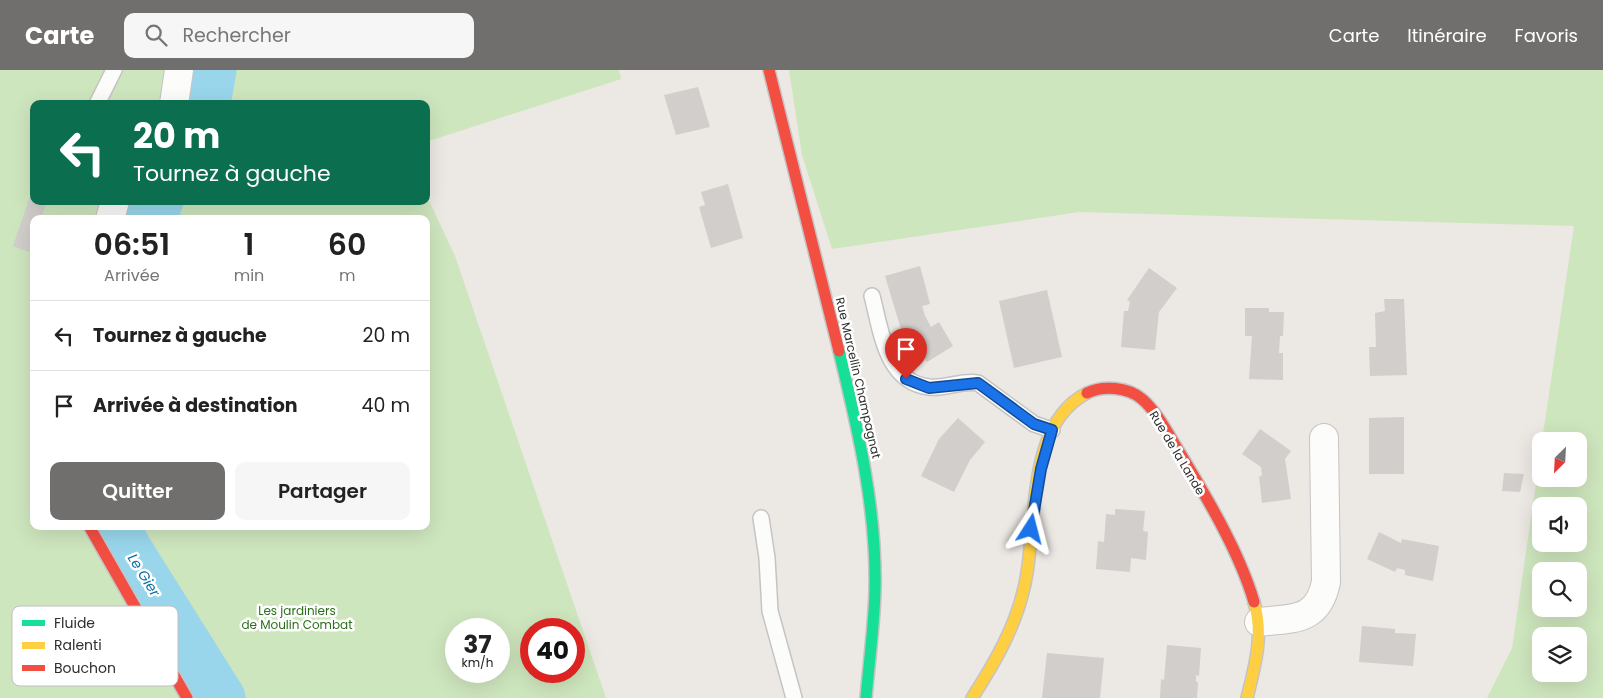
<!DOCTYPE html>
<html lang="fr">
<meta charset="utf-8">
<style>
:root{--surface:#fff;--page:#f6f6f6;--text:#222;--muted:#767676;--line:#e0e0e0;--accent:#706f6e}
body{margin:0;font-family:Poppins,sans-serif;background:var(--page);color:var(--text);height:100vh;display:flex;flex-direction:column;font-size:19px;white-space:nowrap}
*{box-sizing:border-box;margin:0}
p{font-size:16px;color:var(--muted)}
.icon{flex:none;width:28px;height:28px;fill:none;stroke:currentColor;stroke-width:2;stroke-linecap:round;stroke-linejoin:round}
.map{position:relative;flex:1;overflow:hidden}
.panel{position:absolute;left:30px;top:145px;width:400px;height:315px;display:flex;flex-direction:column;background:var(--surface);border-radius:10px;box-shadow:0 5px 20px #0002}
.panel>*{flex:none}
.top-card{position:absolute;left:30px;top:30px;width:400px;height:105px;border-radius:10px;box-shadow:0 5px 20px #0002;background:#0b6e4f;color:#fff;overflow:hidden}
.needle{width:32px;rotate:204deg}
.fabs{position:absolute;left:1532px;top:362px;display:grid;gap:10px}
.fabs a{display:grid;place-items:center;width:55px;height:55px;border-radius:10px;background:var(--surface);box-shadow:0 5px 20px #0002;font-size:25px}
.speed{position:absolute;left:445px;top:548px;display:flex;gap:10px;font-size:25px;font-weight:700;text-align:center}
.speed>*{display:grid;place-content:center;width:65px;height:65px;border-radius:50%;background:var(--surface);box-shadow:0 5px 20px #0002;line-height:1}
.speed small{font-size:12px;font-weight:400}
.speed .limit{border:8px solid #d22;background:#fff;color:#111}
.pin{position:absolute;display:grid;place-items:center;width:42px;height:42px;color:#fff;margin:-51px -21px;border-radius:50% 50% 50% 0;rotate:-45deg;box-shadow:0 0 5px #0007}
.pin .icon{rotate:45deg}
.me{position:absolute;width:55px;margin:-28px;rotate:9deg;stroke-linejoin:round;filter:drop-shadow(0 0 4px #0008)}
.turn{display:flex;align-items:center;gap:18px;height:105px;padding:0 20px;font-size:22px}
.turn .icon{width:65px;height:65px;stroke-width:2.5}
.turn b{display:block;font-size:35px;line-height:42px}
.eta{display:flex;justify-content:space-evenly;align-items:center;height:85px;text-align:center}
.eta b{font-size:30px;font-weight:600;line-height:35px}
.action{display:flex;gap:10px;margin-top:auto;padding:10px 20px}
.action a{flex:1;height:58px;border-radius:10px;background:var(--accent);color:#fff;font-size:20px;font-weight:600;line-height:58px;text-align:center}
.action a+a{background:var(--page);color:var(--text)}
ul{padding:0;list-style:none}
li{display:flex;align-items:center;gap:15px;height:70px;padding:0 20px;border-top:1px solid var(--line)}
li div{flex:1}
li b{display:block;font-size:19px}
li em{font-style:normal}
header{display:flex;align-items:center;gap:30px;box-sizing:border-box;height:70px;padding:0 25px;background:var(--accent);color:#fff}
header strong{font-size:24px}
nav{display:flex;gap:28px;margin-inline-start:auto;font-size:18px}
.search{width:350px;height:45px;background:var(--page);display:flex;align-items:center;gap:12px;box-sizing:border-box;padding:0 18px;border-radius:10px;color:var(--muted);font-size:19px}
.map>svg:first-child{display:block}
.green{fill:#cee6be;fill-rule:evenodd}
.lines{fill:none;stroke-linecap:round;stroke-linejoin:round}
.river{stroke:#99d6ec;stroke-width:49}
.building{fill:#d1cecb}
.lane-casing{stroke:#c5c4c5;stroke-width:18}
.street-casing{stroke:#c5c4c5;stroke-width:30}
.fast-casing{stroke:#c5c4c5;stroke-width:14}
.slow-casing{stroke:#c5c4c5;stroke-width:14}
.jam-casing{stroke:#c5c4c5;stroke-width:14}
.lane{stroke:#fcfcfb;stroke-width:15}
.street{stroke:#fcfcfb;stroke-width:28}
.fast{stroke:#16e098;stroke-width:11}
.slow{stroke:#ffcf43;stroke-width:11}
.jam{stroke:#f24e42;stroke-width:11}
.route-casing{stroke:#114b97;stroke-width:12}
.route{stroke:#1a73e8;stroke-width:9}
.labels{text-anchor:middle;stroke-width:5;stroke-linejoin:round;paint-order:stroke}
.street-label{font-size:12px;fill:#2e2e2e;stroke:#fff}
.park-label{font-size:12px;fill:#2c6e1b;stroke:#fff}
.water-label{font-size:14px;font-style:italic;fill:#0d6fa3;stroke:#fff}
.key{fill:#fff;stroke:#c0c0c0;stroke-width:1}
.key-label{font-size:14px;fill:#2e2e2e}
</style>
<header>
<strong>Carte</strong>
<div class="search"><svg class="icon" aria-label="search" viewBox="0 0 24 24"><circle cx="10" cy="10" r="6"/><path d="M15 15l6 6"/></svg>Rechercher</div>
<nav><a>Carte</a><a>Itinéraire</a><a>Favoris</a></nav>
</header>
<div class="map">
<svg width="1603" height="628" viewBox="0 0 1603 628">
<rect width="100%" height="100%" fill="#ece8e4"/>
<g class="green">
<path d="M0,0h619l2,9 -195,63v-38h-392v97h392v-7l29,62 151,442h-606zM34,149h392v307h-392zM456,559h43v42h-43zM531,559h43v42h-43z"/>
<path d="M789,0h814v628h-116l25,-50 29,-199v30h38v-38h-37l32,-215 -495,-14 -247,37 -30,-94zM1541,436h38v38h-38zM1541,501h38v38h-38zM1541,566h38v38h-38z"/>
</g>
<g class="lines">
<g class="river">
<polyline points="206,34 212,0"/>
<polyline points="149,149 159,131"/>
<polyline points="117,456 126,477 221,628"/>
</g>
</g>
<g class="building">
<polygon points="698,17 710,57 676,65 664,25"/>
<polygon points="728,114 743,168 711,178 699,137 705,135 701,122"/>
<polygon points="33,118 34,131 47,131 41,149 34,149 34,169 29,182 13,176"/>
<polygon points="920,196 930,234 922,236 925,246 931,257 939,252 953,276 927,292 912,268 907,271 900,256 885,206"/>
<polygon points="1149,198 1177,218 1159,242 1155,280 1121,277 1124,241 1128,241 1130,232 1127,230"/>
<polygon points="1047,220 1062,287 1014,298 999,231"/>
<polygon points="1384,229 1404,229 1407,305 1370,306 1369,277 1376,277 1375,243 1385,241"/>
<polygon points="1245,238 1269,238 1269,242 1284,242 1283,266 1280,266 1279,283 1283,283 1283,310 1249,309 1252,266 1245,266"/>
<polygon points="1404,347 1404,404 1369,404 1369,348"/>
<polygon points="958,348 985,372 970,390 954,422 921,406 939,369"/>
<polygon points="1260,359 1291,381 1285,389 1291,429 1262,433 1259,407 1262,405 1261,397 1242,384"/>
<polygon points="1504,403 1524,404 1520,422 1502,421"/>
<polygon points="1115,439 1145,441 1143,461 1148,462 1146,490 1131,488 1130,502 1096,499 1098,471 1104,472 1106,444 1115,445"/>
<polygon points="1379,462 1401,473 1402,469 1439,476 1433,511 1405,505 1405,500 1397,498 1395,502 1367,489"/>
<polygon points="1362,556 1395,559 1395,563 1416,564 1413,596 1359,592"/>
<polygon points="1167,575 1201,578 1199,606 1196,605 1196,612 1198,612 1197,628 1160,628 1161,609 1164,610"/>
<polygon points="1047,583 1104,588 1100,628 1042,628"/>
</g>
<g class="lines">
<g class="lane-casing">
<g id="lane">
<polyline points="97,34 114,0"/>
<path d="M872,226c9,33 13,86 57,91 16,2 33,-7 49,-4l56,41 18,6"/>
<polyline points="761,448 767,488 770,541 794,628"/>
</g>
</g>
<g class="street-casing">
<g id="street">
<polyline points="174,34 179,0"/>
<polyline points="110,149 115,131"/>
<path d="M1259,552c34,-4 59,0 67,-40l-2,-144"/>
</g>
</g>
<g class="fast-casing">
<path id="fast" d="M839,281c19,78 38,159 36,240 -1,36 -6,72 -9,107"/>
</g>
<g class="slow-casing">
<g id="slow">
<path d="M972,628c22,-34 43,-70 52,-110 15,-59 -1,-162 63,-195"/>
<path d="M1247,628c8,-33 17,-62 7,-96"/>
</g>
</g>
<g class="jam-casing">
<g id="jam">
<polyline points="769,0 839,281"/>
<path d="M1087,323c16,-8 41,-6 55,6 14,12 24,31 33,46 28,46 64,105 79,157"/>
<polyline points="89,456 187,628"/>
</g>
</g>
<use href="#lane" class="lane"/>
<use href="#street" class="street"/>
<use href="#fast" class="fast"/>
<use href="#slow" class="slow"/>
<use href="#jam" class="jam"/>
</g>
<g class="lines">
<g class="route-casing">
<polyline id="route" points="906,309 929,318 978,313 1034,354 1052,360 1041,399 1031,459"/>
</g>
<use href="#route" class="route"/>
</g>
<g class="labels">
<g class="street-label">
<text transform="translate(858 308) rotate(77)" y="4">Rue Marcellin Champagnat</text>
<text transform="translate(1177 383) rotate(59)" y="4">Rue de la Lande</text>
</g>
<g class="park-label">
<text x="297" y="545">Les jardiniers<tspan x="297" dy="14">de Moulin Combat</tspan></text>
</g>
<g class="water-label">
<text transform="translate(144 505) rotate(58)" y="5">Le Gier</text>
</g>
</g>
<rect x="12" y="536" width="166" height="80" rx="8" class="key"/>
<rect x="22" y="550" width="23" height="6" fill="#16e098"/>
<rect x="22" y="572" width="23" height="7" fill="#ffcf43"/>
<rect x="22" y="595" width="23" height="6" fill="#f24e42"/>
<g class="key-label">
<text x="54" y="558">Fluide</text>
<text x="54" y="580">Ralenti</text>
<text x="54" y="603">Bouchon</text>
</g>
</svg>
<div class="fabs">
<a><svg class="needle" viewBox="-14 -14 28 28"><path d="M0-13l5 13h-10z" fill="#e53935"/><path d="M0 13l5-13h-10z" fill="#767676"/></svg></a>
<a><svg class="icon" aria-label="sound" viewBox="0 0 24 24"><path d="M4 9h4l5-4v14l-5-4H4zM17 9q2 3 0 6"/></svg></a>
<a><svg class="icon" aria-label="search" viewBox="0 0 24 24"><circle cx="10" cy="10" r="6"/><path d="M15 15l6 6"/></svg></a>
<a><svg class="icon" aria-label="layers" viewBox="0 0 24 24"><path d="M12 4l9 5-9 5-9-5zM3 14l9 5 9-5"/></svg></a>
</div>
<div class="speed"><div>37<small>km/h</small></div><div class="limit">40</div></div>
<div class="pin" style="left:906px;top:309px;background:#d93025"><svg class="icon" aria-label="arrive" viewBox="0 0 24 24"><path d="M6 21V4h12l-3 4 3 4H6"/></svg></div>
<svg class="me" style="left:1031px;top:459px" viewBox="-20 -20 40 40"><path d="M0-17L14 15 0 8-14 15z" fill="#1a73e8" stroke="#fff" stroke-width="4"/></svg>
<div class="top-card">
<div class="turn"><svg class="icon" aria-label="left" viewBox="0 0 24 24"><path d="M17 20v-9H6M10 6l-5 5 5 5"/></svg><div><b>20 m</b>Tournez à gauche</div></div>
</div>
<section class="panel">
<div class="eta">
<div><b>06:51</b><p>Arrivée</p></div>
<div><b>1</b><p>min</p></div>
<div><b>60</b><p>m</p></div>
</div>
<ul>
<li><svg class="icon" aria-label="left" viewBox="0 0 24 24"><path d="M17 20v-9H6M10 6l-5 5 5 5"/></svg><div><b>Tournez à gauche</b></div><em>20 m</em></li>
<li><svg class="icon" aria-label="arrive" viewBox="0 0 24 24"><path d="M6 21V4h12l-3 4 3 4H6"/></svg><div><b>Arrivée à destination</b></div><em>40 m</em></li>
</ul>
<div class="action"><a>Quitter</a><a>Partager</a></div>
</section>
</div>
